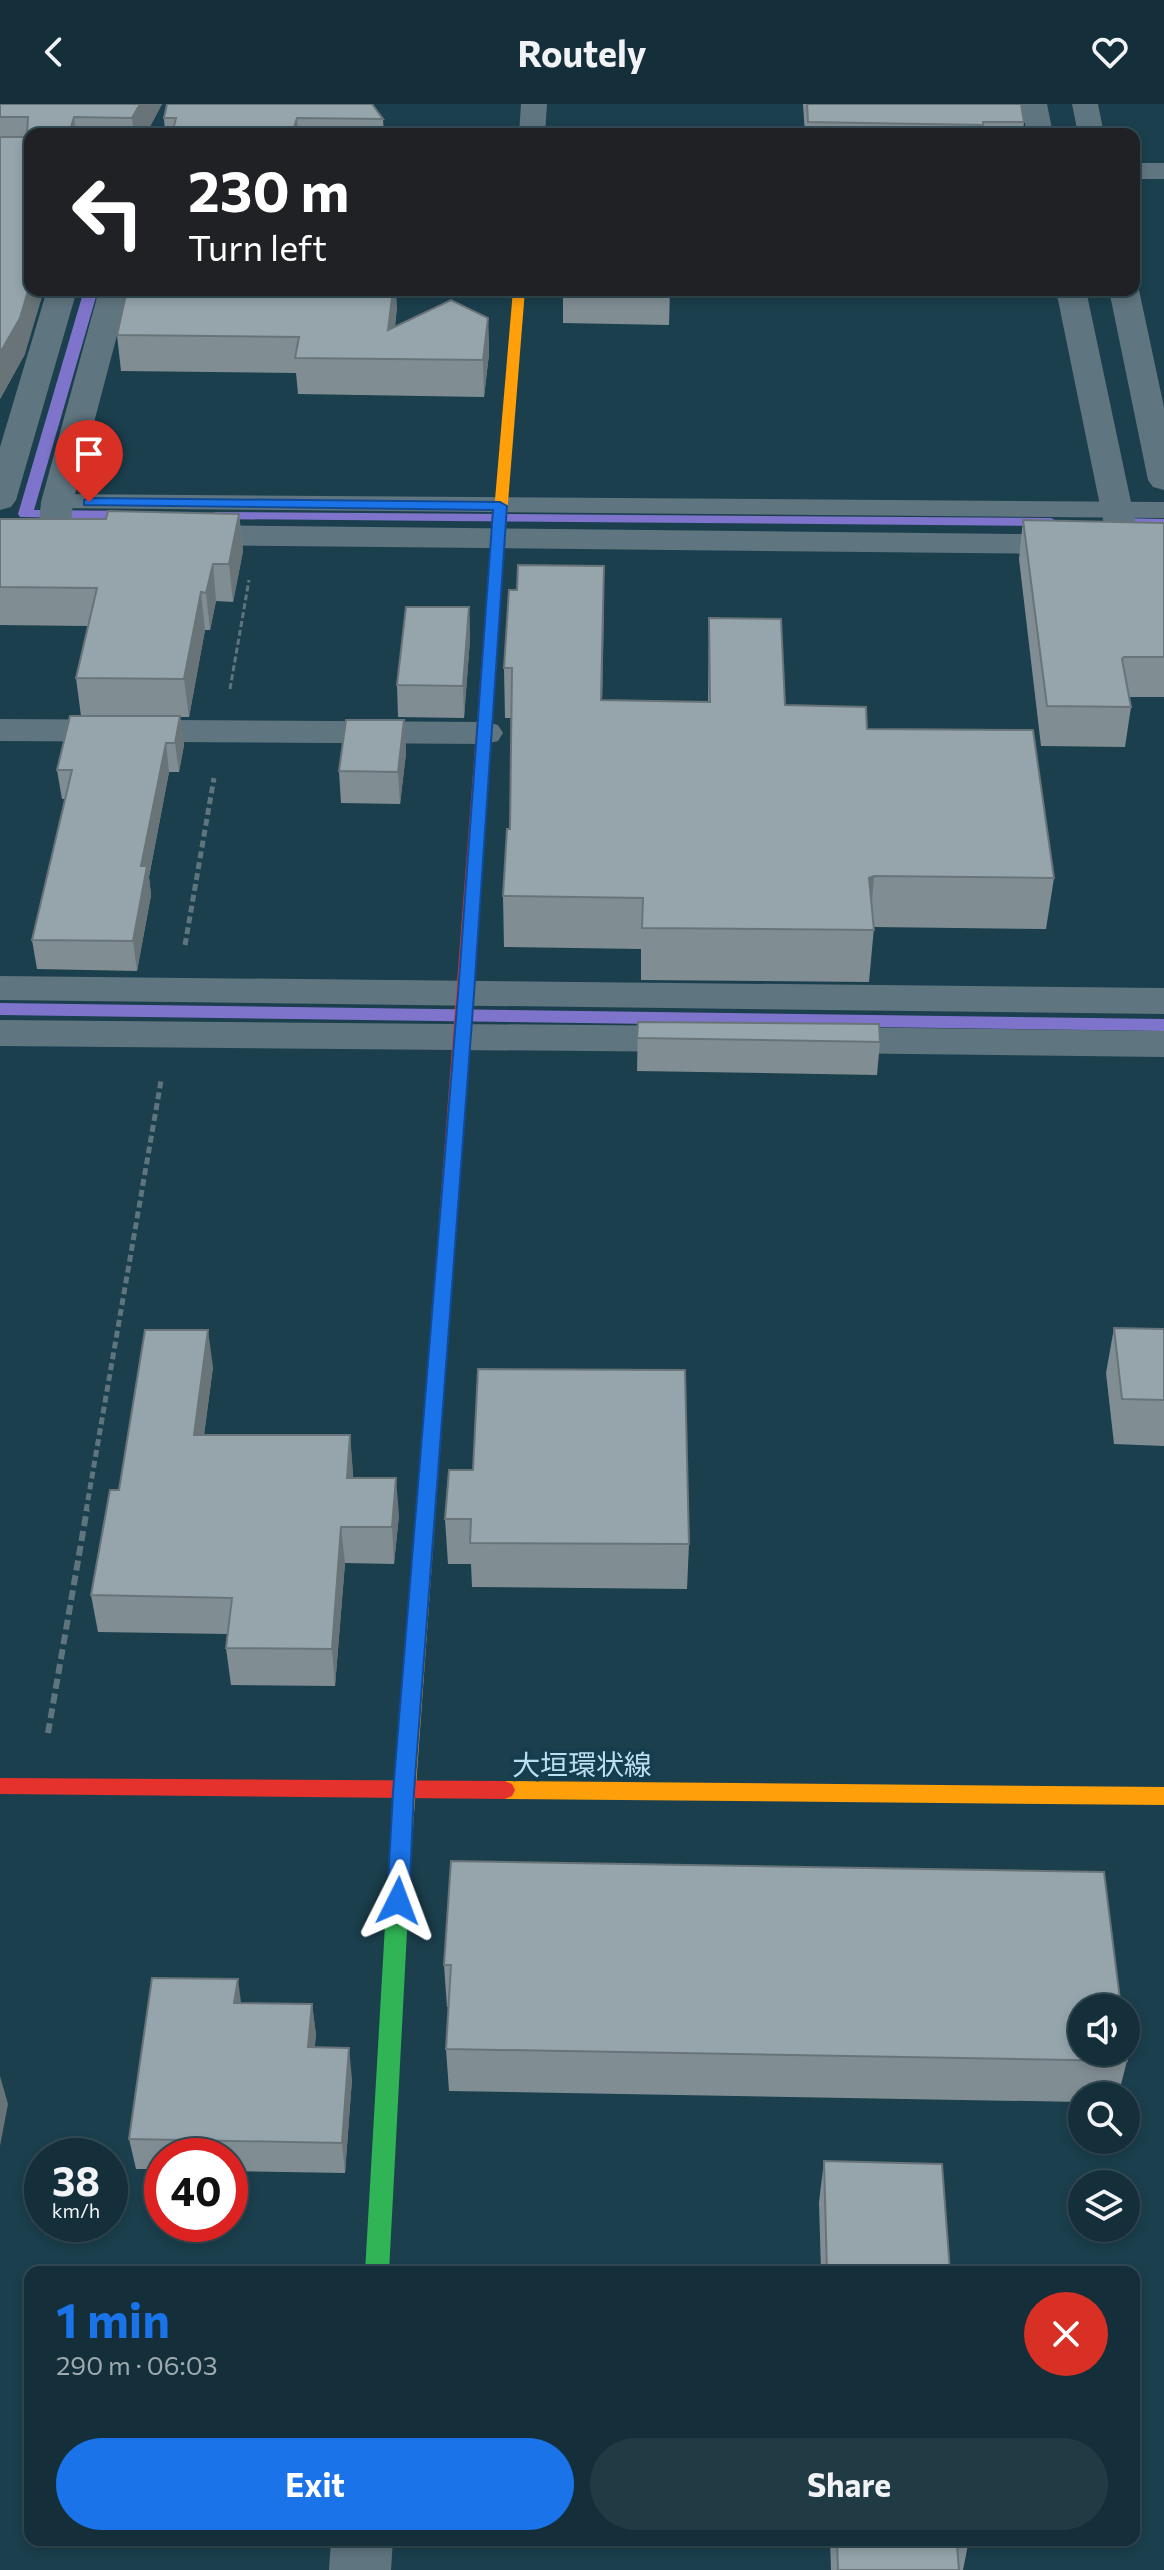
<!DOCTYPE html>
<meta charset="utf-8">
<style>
:root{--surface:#142f3a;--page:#213b45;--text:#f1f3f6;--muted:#9da9af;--line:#334a54;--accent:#1a73e8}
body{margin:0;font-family:Commissioner,"Noto Sans JP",sans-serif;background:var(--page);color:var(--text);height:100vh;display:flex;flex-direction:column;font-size:30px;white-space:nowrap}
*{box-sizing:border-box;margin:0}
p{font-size:26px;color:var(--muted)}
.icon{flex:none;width:44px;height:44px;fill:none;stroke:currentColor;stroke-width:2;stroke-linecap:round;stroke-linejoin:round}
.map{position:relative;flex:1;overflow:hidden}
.sheet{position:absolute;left:24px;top:2162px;width:1116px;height:280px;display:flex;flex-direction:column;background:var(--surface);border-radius:16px;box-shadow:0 4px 12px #0003,0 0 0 2px var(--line)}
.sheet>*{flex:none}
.top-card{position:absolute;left:24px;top:24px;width:1116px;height:168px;border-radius:16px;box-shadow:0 4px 12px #0003,0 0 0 2px var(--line);background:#202124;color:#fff;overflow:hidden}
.controls{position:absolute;left:1068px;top:1890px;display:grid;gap:16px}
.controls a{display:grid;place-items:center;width:72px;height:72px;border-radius:50%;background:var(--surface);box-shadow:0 4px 12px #0003,0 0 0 2px var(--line);font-size:40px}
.speed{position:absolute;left:24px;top:2034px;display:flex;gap:16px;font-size:40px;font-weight:700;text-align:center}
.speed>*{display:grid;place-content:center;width:104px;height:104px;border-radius:50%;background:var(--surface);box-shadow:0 4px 12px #0003,0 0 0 2px var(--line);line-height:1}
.speed small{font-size:20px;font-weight:400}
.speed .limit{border:12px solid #d22;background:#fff;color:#111}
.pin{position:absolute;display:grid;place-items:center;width:68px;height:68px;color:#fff;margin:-82px -34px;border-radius:50% 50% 50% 0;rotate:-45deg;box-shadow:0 0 8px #0007}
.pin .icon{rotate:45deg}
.me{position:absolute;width:88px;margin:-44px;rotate:3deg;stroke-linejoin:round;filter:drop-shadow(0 0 6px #0008)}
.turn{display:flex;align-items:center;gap:28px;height:168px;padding:0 32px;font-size:36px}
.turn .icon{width:104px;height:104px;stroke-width:2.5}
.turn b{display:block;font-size:56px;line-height:68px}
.round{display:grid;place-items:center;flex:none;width:84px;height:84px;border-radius:42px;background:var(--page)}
.overview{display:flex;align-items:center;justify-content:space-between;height:136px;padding:0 32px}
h1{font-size:48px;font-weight:700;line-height:60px;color:var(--accent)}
.action{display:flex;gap:16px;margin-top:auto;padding:16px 32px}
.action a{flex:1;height:92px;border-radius:48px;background:var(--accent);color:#fff;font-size:32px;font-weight:700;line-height:92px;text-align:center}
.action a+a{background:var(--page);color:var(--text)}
header{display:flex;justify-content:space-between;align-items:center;height:104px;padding:0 32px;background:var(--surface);font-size:36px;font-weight:700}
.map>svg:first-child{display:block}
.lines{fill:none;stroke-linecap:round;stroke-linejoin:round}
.stream{fill:#7f74cc;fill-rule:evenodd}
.path-far2{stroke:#5f757d;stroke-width:3;stroke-dasharray:6 3;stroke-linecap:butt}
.path-far1{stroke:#5f757d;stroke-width:5;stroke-dasharray:7 4;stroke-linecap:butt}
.path{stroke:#5f757d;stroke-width:6;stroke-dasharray:10 5;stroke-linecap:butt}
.lane{fill:#5f757f;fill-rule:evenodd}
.street{fill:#5f757f;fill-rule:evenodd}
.fast{fill:#30b455;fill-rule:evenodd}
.slow{fill:#ff9f0a;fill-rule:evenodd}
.jam{fill:#e5322d;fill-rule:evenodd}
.wall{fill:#808e93}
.shaded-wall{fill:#687478}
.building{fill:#95a5ab;stroke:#687478;stroke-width:2}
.route{fill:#1a73e8;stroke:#114b97;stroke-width:2}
.labels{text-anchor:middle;stroke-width:8;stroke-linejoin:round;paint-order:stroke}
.street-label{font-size:28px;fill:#bbdff0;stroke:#143d4e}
</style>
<header><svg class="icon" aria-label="back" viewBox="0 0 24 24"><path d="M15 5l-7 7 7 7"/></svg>Routely<svg class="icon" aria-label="heart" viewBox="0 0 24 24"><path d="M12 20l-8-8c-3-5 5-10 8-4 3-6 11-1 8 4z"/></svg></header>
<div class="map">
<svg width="1164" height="2466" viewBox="0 0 1164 2466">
<rect width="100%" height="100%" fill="#1b3f4d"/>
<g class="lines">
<g class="stream">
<polygon points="84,186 98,186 34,406 135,407 142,411 135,415 20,413 18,410"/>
<polygon points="215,408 1051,414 1058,418 1051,422 210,415 208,412"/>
<polygon points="1115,414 1164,415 1164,423 1110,421 1108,418"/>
<polygon points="0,899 1164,915 1164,927 0,911"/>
</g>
<polyline class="path-far2" points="230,585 249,476"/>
<g class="path-far1">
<polyline points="185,841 214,674"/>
<polyline points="86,1407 161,977"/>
</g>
<polyline class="path" points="48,1629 87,1405"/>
<polygon class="lane" points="57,390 1164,398 1164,414 47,404 43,398 47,392"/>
<g class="street">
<polygon points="521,0 547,0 545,30 519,30"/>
<polygon points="1021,0 1047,0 1053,30 1027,30"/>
<polygon points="1072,0 1098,0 1104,30 1078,30"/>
<rect x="1134" y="59" width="30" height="16"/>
<polygon points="1134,180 1139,186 1164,303 1164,386 1153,383 1148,376 1109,186 1134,186"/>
<polygon points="47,186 77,186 16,396 11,403 0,406 0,343"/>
<polygon points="99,186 129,186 73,398 70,429 66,436 54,439 42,436 38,429 41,398"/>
<polygon points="1056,186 1086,186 1138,431 1164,431 1164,451 182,441 170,438 166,431 170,424 182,421 1106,431"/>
<polygon points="0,615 485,618 498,621 503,629 498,637 485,640 0,637"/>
<polygon points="0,872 1164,884 1164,910 0,896"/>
<polygon points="0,916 698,922 712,926 718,935 712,944 698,948 0,942"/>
<polygon points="822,923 1164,927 1164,953 822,949 808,945 802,936 808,927"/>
<polygon points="331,2436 393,2436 391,2466 329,2466"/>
</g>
<polygon class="fast" points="400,1743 407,1746 411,1752 389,2168 365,2168 389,1752 393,1746"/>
<g class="slow">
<polygon points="513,186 525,186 498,524 491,528 484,524"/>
<polygon points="442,1187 451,1193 411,1752 407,1758 400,1761 393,1758 389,1752 433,1193"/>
<polygon points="505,1677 1164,1683 1164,1701 505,1695 498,1692 495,1686 498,1680"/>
</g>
<g class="jam">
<polygon points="491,520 498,524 451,1193 442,1199 433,1193 484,524"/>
<polygon points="0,1674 505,1677 512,1680 515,1686 512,1692 505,1695 0,1690"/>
</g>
</g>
<g class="wall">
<polygon points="0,0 162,0 146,30 30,30 25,250 0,295"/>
<polygon points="803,0 1021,0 1024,18 1023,30 805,30"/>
<polygon points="164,14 383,15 384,30 165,30"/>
<polygon points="563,186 670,186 669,221 563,219"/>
<polygon points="397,203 395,223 488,214 489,250 484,293 298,290 296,269 121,267 117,231"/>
<polygon points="239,410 243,447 233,498 216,497 210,526 205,526 189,613 180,613 184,641 179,668 169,668 149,773 151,791 137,867 37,865 32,836 65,695 62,695 57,666 81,612 76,574 88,522 0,521 0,415 106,415"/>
<polygon points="1023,416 1164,419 1164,593 1129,593 1131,603 1125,643 1041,642 1019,455"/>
<polygon points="604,462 602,596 708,598 709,514 785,601 867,625 1054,774 1046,825 874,823 869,878 641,876 641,845 504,843 503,792 510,725 511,614 505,614 504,564"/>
<polygon points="469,503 470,535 464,614 398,613 397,581"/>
<polygon points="404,616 406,649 400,700 341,699 339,667"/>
<polygon points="638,918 880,938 877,971 637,967"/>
<polygon points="1114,1224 1164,1225 1164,1342 1114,1340 1106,1269"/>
<polygon points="213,1263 204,1331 350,1331 353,1374 399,1411 394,1460 345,1459 335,1582 231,1581 226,1544 228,1530 98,1528 91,1491 119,1386"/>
<polygon points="449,1366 689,1440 687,1485 472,1483 471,1460 448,1460 445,1415"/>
<polygon points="451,1757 1127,1957 1118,1992 1082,1992 1082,1998 449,1987 446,1945 449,1903 447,1903 444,1861"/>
<polygon points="241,1900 312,1900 316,1931 314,1943 352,1975 345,2069 230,2067 230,2052 162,2052 162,2065 136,2065 129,2035"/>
<polygon points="824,2057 950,2168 821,2168 819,2098"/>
<polygon points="830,2436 968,2436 968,2441 963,2466 831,2466"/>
</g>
<g class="shaded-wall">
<polygon points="140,0 162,0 146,30 134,30 132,14"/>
<polygon points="74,13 76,30 69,30"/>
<polygon points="297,14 298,30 292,30"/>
<polygon points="30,180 30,186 44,186 25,250 0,295 0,249"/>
<polygon points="393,186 396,186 397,203 391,255 388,226"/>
<polygon points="488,214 489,250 484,293 483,256"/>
<polygon points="239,410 243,447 233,498 229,460"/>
<polygon points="213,460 216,497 210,526 206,489"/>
<polygon points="604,462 604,511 601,646 601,596"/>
<polygon points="201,488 205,526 189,613 184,575"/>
<polygon points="469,503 470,535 464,614 463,582"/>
<polygon points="180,612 184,641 179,668 175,639"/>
<polygon points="404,616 406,649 400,700 398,668"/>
<polygon points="166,639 169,668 149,773 151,791 137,867 133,837 141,762"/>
<polygon points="874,772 870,823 869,774"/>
<polygon points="208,1226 213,1263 199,1368 194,1331"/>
<polygon points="350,1331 353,1368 350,1411 347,1374"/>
<polygon points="396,1374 399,1411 394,1460 392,1423"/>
<polygon points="341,1423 345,1459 335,1582 332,1545"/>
<polygon points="238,1875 242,1906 234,1899"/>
<polygon points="312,1900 316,1931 312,1974 308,1943"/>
<polygon points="349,1944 352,1975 345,2069 342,2039"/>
<polygon points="0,1972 8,2000 0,2042"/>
</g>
<g class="building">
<polygon points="0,0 140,0 132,14 74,13 69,30 30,30 30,180 20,214 0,249 0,33 27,33 28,13 0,13"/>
<polygon points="167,0 372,0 383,15 297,14 292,30 172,30 176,14 164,14"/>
<polygon points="807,0 1021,0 1024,18 983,18 983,21 808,18"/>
<polygon points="127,186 393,186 388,226 451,196 488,214 483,256 295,254 299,233 117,231"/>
<polygon points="563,186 670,186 670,191 562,189"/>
<polygon points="108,407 239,410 229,460 213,460 206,489 201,488 184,575 76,574 97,484 0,483 0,415 106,415"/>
<polygon points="1023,416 1164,419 1164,553 1124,553 1122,555 1131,603 1047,602"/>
<polygon points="518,461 604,462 601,596 710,598 709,514 781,515 785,601 866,603 867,625 1033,626 1054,774 874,772 869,774 874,826 642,824 643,794 503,792 507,725 510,725 512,564 504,564 509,486 517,486"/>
<polygon points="406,503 469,503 463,582 397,581"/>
<polygon points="70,612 180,612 175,639 166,639 141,762 147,762 133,837 32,836 72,666 57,666"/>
<polygon points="346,616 404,616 398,668 339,667"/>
<polygon points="638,918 879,920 880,938 637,934"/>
<polygon points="1114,1224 1164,1225 1164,1296 1122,1295"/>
<polygon points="145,1226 208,1226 194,1331 350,1331 347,1374 396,1374 392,1423 341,1423 332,1545 226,1544 232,1494 91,1491 110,1386 119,1386"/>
<polygon points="478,1265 685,1266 689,1440 470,1439 471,1415 445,1415 449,1366 473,1366"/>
<polygon points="451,1757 1104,1768 1121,1904 1082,1904 1082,1948 1126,1948 1127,1957 446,1945 451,1861 444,1861"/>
<polygon points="152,1874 238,1875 234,1899 312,1900 308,1943 349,1944 342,2039 129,2035"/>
<polygon points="824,2057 942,2060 950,2168 827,2168"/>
<polygon points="837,2436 968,2436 968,2441 957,2441 959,2466 838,2466"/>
</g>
<polygon class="route" points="89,394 500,398 507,402 474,890 414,1688 409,1797 405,1804 398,1807 390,1804 387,1797 393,1688 458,890 493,406 84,401 84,396"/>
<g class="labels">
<g class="street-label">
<text x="582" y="1671">大垣環状線</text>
</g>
</g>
</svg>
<div class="controls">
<a><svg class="icon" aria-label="sound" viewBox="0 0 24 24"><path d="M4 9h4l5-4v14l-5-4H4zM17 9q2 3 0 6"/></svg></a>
<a><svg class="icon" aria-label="search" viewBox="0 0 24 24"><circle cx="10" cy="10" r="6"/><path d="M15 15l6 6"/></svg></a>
<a><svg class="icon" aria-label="layers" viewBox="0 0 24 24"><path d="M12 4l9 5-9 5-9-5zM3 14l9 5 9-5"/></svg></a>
</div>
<div class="speed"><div>38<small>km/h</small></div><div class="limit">40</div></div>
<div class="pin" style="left:89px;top:398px;background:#d93025"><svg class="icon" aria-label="arrive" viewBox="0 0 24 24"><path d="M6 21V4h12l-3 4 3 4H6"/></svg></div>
<svg class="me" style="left:398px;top:1797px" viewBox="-20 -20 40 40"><path d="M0-17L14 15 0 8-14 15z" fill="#1a73e8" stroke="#fff" stroke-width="4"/></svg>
<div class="top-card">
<div class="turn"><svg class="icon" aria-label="left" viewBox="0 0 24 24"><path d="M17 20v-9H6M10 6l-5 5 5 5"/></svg><div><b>230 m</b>Turn left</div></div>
</div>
<section class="sheet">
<div class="overview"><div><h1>1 min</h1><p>290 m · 06:03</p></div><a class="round" style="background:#d93025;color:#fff"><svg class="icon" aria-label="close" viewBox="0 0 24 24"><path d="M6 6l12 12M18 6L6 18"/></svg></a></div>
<div class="action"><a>Exit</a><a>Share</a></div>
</section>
</div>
